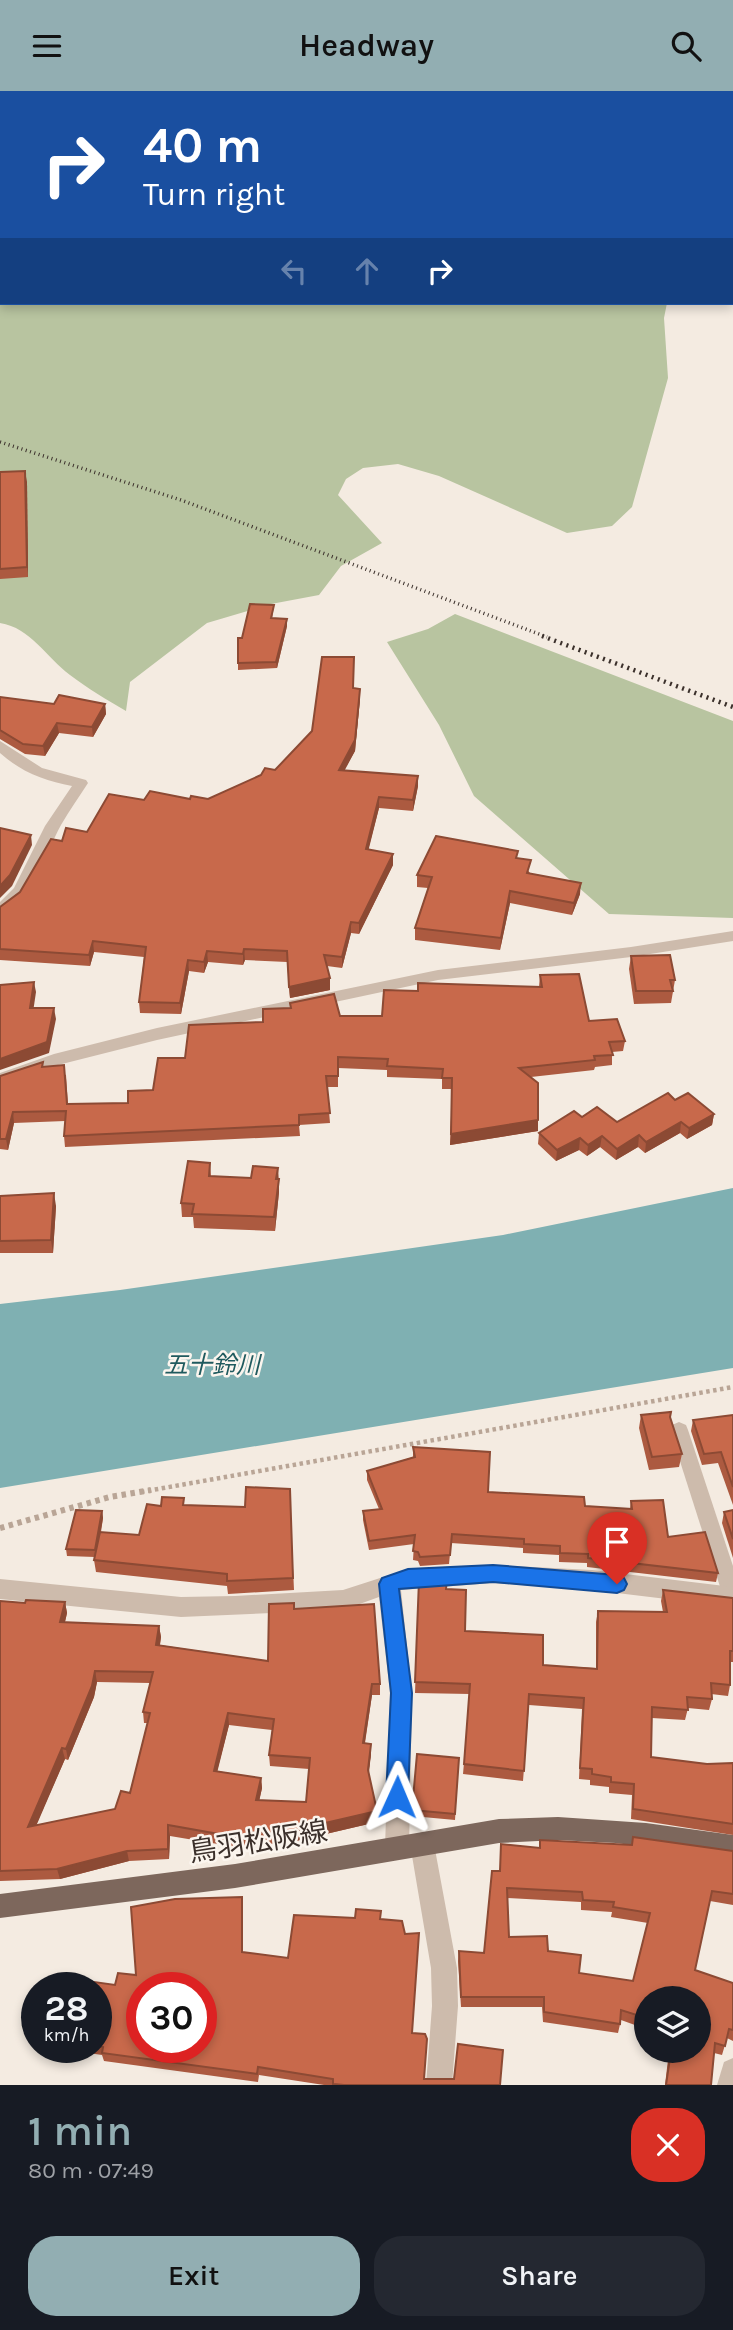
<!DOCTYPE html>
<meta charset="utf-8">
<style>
:root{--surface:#171b24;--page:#242831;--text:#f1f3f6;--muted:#9ea1a6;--accent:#92aeb2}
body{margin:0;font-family:Karla,"Noto Sans JP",sans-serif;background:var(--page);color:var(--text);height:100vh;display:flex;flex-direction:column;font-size:26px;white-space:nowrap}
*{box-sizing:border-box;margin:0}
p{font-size:23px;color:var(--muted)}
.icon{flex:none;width:38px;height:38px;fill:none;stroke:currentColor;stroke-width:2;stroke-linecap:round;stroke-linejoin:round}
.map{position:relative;height:1994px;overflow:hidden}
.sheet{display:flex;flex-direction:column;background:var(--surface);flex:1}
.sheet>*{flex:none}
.banner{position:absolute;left:0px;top:0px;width:733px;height:214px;box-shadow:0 4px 10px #0003;background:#1a4fa0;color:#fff;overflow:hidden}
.fabs{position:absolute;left:634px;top:1895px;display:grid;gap:14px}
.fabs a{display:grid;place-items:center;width:77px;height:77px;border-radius:50%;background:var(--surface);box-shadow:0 4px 10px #0003;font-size:35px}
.speed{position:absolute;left:21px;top:1881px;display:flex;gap:14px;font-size:35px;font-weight:700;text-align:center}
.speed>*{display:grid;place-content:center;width:91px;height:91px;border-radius:50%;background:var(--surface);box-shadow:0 4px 10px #0003;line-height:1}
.speed small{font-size:18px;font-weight:400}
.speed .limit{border:10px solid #d22;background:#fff;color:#111}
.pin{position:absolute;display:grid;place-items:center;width:60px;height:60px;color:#fff;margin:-72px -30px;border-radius:50% 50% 50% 0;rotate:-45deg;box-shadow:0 0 7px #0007}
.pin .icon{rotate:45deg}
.me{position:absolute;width:77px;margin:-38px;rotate:1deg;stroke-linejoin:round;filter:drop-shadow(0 0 5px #0008)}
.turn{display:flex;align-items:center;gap:24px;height:147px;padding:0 28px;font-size:32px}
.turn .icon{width:91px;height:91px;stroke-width:2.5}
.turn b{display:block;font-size:49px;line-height:60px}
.lanes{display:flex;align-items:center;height:66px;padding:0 28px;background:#0003;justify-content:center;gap:35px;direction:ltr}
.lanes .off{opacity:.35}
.round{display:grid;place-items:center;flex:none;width:74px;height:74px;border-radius:28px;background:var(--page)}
.head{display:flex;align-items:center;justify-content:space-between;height:119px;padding:0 28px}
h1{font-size:42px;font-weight:600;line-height:52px;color:var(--accent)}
.action{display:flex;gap:14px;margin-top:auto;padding:14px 28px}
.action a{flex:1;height:80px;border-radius:28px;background:var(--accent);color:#111;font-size:28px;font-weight:600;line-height:80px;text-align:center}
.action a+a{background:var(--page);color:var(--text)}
header{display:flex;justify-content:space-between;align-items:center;height:91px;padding:0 28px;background:var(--accent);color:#111;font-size:32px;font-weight:600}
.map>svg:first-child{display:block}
.green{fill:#b8c4a0}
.water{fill:#7fb0b2}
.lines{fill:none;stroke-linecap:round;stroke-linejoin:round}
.path-far1{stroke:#b9a596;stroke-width:4.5;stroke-dasharray:3.5 3.5;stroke-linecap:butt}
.path{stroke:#b9a596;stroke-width:6;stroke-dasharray:4.5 4.5;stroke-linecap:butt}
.service{fill:#cdbbac;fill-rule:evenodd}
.minor{fill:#cdbbac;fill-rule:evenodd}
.primary{fill:#7d675c;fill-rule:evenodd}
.rail-far1{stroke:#3b302b;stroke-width:3.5;stroke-dasharray:1 3.5;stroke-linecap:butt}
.rail{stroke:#3b302b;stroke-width:4.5;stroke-dasharray:2 4.5;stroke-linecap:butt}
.wall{fill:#ac5a40;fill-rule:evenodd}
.shaded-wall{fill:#8c4a34}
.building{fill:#c8694b;stroke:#8c4a34;stroke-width:2;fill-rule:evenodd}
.route{fill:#1a73e8;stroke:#114b97;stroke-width:2}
.labels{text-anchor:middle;stroke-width:5;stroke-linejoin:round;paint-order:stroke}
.water-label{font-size:24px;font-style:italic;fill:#1f5a5e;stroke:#fbf5ee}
.near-street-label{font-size:28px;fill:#3b302b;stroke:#fbf5ee}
</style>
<header><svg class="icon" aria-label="menu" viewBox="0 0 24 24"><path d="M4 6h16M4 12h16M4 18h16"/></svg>Headway<svg class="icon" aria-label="search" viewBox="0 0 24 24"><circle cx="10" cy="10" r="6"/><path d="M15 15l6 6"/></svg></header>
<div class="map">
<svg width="733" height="1994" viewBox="0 0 733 1994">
<rect width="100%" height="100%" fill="#f4ebe1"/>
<g class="green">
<path d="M0,0h733l-1,81v-79h-730v210h665l-3,15 4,60 -36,129 -20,19 -45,7 -128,-57 -41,-12 -35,4 -17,11 -8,16 44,48 -41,23 -22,29 -48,9 -64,19 -77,59 -4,29c-19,-11 -39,-23 -56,-36 -24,-18 -39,-47 -70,-52z"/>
<polygon points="455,523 733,630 733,827 609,823 474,705 439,634 387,551 428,538"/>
</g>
<polygon class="water" points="733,1097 733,1277 0,1397 0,1213 120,1199 503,1144"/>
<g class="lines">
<polyline class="path-far1" points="141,1401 733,1296"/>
<polyline class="path" points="0,1437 110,1406 151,1399"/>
<polygon class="service" points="679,1331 686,1334 688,1339 733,1475 733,1514 726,1511 723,1505 670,1339 672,1334"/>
<g class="minor">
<path d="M0,650l42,27 44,12 2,3c-9,14 -19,28 -27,42 -14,25 -32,83 -61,91v-14l14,-14 31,-62 27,-40c-27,-5 -51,-14 -72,-33z"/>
<polygon points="733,840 733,850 631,866 438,889 157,949 58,974 0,994 0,982 54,963 157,937 438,879 631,856"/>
<polygon points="493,1474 592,1479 733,1496 733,1516 592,1499 493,1492 401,1499 412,1602 409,1757 406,1765 397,1769 388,1765 385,1757 390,1602 379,1506 343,1519 181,1526 0,1508 0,1488 181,1506 235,1505 343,1499 408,1478"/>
<polygon points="422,1741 431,1745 434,1753 457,1877 458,1915 452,1994 426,1994 432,1915 431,1877 410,1753 413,1745"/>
<polygon points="733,1967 733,1994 717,1994 724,1971"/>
</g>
<polygon class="primary" points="558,1726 646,1732 733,1744 733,1768 616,1752 558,1749 499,1752 235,1797 0,1827 0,1803 235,1773 499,1728"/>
<polyline class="rail-far1" points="0,351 181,409 547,546"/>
<polyline class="rail" points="542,545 733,616"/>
</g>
<g class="wall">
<polygon points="0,381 27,391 28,486 0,488"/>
<polygon points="274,514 272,528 287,535 277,577 238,579 238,547 242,547"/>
<polygon points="353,597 360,598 360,608 355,660 344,679 418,695 413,720 379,717 368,759 393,774 359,843 351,842 342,877 327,875 330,887 330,899 290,907 287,871 245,869 243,874 208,871 204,882 189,880 181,923 140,922 139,911 144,866 94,861 90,875 0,869 0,816 20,801 62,750 87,741 144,709 208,708 275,679"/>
<polygon points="0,606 54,613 105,613 106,623 93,646 59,642 45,665 25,663 0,648"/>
<polygon points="518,767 530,782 580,803 572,824 510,812 500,859 415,849 415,837 428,797 417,796 417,784"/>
<polygon points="631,865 675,889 671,912 634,913 629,878"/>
<polygon points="540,884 589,930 625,950 623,960 612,961 612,974 595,976 594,979 531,986 538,1029 538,1040 450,1054 452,998 442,998 442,988 387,986 387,979 338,977 338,996 327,996 330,1032 299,1034 300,1045 65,1056 64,1045 65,1030 14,1032 8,1059 0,1058 0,985 44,976 66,984 68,1013 128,1012 153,999 185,967 263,931 340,925 382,925 418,900 539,896"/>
<polygon points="675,1009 714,1023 712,1034 687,1048 680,1042 645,1062 638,1056 616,1069 600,1056 587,1065 579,1059 556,1070 538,1053 539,1042 617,1031"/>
<polygon points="210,1072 211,1085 251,1087 278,1077 279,1101 275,1140 194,1137 193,1126 182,1126 181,1112"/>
<polygon points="0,1105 56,1115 53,1162 0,1162"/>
<polygon points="671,1321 670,1328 682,1363 679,1376 649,1379 639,1337 641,1324"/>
<polygon points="733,1324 733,1414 718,1372 702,1374 691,1340 693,1329"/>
<polygon points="413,1356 488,1401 585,1415 630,1418 631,1410 668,1446 718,1482 716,1491 587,1476 587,1472 559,1471 559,1464 523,1462 523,1457 451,1452 449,1473 420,1475 418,1470 413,1469 414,1453 369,1459 363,1429 363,1420 379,1418 367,1389 367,1380 413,1366"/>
<polygon points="290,1411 294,1499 228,1503 227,1495 96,1481 94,1469 95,1466 67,1465 66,1458 102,1420 103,1427 101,1441 139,1444 161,1415 185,1414 245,1416"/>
<polygon points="733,1419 733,1467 722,1432 724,1421"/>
<polygon points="447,1487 447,1498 465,1540 543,1574 596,1577 596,1531 598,1520 663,1521 661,1510 663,1499 733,1507 733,1571 730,1571 730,1594 728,1605 711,1603 712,1608 709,1619 688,1617 685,1629 652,1627 651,1666 707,1673 733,1672 733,1668 733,1744 631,1728 632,1704 609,1702 609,1696 590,1694 590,1689 579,1688 582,1618 529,1614 523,1690 463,1683 470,1603 415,1602 419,1489"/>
<path d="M0,1510l25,2 40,-1 2,11 -2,9 94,4 2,11 -1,8 108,16 26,-52 86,75v11h-8l-7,48 6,11 -3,20 9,37v11l-94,22 -34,-1 -1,6 -78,-13 -1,23 -40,2 -69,18 -60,2zM97,1591l53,1 -7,29 1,11h4l-18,70 -15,16 -79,16 29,-66 3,1 26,-63zM229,1634l43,5 -3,25 1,11 39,3 -3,33 -47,-1 3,-13 -1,-10 -44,-7z"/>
<polygon points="417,1663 459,1667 455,1729 412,1725"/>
<path d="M633,1746l100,14v54l-23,-4 -15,69 38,13v58l-6,-3 -5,17 -8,-2 -3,32h-46l4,-34h29l-52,-52v30l-25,-9 -3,13 -75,-11 -1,-15h-81l-3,-46 1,-10 25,2 16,-82 39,-23 1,-8 91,5zM507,1807l74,4v8l31,2 -1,5 37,6 -15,58 -54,-8 -31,-22 -39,-14z"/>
<polygon points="242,1806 243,1861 288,1867 355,1827 381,1820 381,1828 425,1988 500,1994 324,1994 259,1984 258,1991 104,1970 102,1964 54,1957 96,1956 96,1897 115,1894 136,1884"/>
</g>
<g class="shaded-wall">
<polygon points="25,380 27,391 28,486 27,476"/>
<polygon points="287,528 287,535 277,577 276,571"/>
<polygon points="360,598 360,608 355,660 339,690 339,679"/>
<polygon points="105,613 106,623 93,646 92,636"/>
<polygon points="57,632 59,642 45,665 43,655"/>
<polygon points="418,685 418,695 413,720 413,709"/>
<polygon points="379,706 379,717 366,769 366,758"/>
<polygon points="31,744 32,754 12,795 0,807 0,795"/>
<polygon points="393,763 393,774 359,843 359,832"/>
<polygon points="581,792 580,803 572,824 574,812"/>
<polygon points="510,800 510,812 500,859 501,847"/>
<polygon points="351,831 351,842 342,877 342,866"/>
<polygon points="93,850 94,861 90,875 89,864"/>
<polygon points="244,858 245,869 243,874 243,863"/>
<polygon points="207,860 208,871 204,882 204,871"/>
<polygon points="188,869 189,880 181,923 180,912"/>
<polygon points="330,887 330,899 290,907 289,896"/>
<polygon points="34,891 36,901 32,928 30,917"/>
<polygon points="54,917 56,928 49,962 0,979 0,968"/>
<polygon points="13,1021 14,1032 8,1059 6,1048"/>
<polygon points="714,1023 712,1034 687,1048 689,1037"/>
<polygon points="538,1029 538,1040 450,1054 451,1043"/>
<polygon points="681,1031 680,1042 645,1062 646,1051"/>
<polygon points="639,1044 638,1056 616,1069 617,1058"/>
<polygon points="602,1045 600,1056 587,1065 588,1054"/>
<polygon points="580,1047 579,1059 556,1070 557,1059"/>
<polygon points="278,1077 279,1101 275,1140 276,1088"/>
<polygon points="54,1102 56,1115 53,1162 51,1149"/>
<polygon points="102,1420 103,1427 96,1466 95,1459"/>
<polygon points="65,1511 67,1522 62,1543 60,1531"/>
<polygon points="159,1535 161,1546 158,1565 156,1554"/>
<polygon points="95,1580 97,1591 94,1606 68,1669 66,1658"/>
<polygon points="372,1593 372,1604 363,1663 363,1652"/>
<polygon points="228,1622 229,1634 215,1690 214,1680"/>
<polygon points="371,1653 371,1663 368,1690 368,1679"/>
<polygon points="62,1657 65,1668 31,1747 28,1736"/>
<polygon points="261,1687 262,1697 257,1720 256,1709"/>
<polygon points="377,1720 377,1731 283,1753 282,1742"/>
<polygon points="168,1734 170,1745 169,1768 168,1758"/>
<polygon points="248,1741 249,1752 248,1758 247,1748"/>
<polygon points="127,1760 129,1770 60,1788 57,1778"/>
<polygon points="242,1806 243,1814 243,1870 242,1861"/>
</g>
<g class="building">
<polygon points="25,380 27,476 0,478 0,381"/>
<polygon points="250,513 274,514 271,527 287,528 276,571 238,572 238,547 242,547"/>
<polygon points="322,566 354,566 353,597 360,598 355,649 339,679 418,685 413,709 379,706 366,758 393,763 359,832 351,831 342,866 324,864 330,887 289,896 287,860 244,858 243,863 207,860 204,871 188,869 180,912 139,911 146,856 93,850 89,864 0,858 0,816 20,801 51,748 62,750 66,737 87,741 109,703 144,709 150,700 190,708 191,705 208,708 261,684 265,677 275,679 312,640"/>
<polygon points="59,604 105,613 92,636 57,632 43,655 23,653 0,639 0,606 54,613"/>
<polygon points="0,737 31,744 10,784 0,795"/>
<polygon points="436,745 518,760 516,767 531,769 527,782 581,792 574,812 510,800 501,847 415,837 432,786 417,784"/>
<polygon points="670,864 675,889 670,889 673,900 636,900 631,865"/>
<polygon points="579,883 589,930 617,928 625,950 609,951 613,964 594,965 595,969 519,977 538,992 538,1029 451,1043 452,987 442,987 443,978 387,975 388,968 338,966 338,985 326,985 330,1022 299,1024 299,1034 64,1045 66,1020 13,1021 6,1048 0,1048 0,985 43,971 42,976 64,974 67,1013 128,1012 128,1000 153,999 158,967 185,967 189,934 263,931 263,918 291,917 290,912 334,903 340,925 382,925 384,899 418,900 418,892 542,896 540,884"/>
<polygon points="34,891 30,917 54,917 47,951 0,968 0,894"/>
<polygon points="668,1002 675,1009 688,1002 714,1023 689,1037 681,1031 646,1051 639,1044 617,1058 602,1045 588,1054 580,1047 557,1059 539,1042 574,1020 582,1026 597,1016 617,1031"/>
<polygon points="188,1070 210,1072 209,1085 251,1087 253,1075 278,1077 276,1088 279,1088 274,1126 192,1123 194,1113 181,1112"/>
<polygon points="54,1102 51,1149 0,1150 0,1105"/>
<polygon points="671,1321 670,1326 682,1363 652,1366 641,1324"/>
<polygon points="733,1324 733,1396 721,1361 704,1363 693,1329"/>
<polygon points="413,1356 490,1361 488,1401 584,1406 585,1415 632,1418 631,1410 663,1409 668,1446 705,1441 718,1482 588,1467 588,1463 560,1462 560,1455 524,1453 524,1448 452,1443 450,1464 420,1466 418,1461 413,1460 415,1444 369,1450 363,1420 382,1418 367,1380 415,1366"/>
<polygon points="246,1396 290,1398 293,1487 227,1490 227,1483 94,1469 100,1441 139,1444 147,1413 161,1415 162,1406 184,1407 183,1414 245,1416"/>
<polygon points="76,1419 102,1420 95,1459 66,1458"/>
<polygon points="733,1419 733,1448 724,1421"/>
<polygon points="447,1487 446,1498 466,1499 465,1540 543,1544 543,1574 597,1578 598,1520 667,1521 663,1499 733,1507 733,1560 730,1560 730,1594 711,1592 712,1608 687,1606 688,1619 652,1616 651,1666 707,1673 733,1672 733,1733 633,1718 634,1693 611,1691 611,1686 592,1683 592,1678 580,1677 584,1607 529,1603 524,1680 464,1673 470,1593 415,1591 419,1489"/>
<path d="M26,1509l39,2 -5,20 99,4 -3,19 112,16 1,-57 25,-1v6l80,-5 6,80h-8l-9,59 8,1 -3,26 9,41 -95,22 -34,-1 -1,7 -79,-14v24l-41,2 -70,18 -57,2v-270l25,2zM95,1580l58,1 -10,40 7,1 -20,80 -9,-2 -6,18 -87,18 34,-79 4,1 26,-63zM228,1622l46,6 -5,36 41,3 -4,44 -50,-2 5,-22 -47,-7z"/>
<polygon points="417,1663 459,1667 455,1723 412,1719"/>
<path d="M633,1746l100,14v43l-21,-3 -17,79 38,13v47l-4,-1 -4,17 -10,-3 -4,42h-45l5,-34h27v-52h-52v19l-25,-8 -1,14 -76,-12v-15h-83l-2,-46 25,2 8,-82h8l1,-27 39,4v-8l92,5zM507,1797l75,4 1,8 31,2 -1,5 37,6 -17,68 -54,-8 2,-18 -33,-4 -1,-15 -38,1z"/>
<path d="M242,1806v55l46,6 6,-43 61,3 1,-9 25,2 -1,8 22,2 3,13 14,-1 -7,100 13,1 2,5 -3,40h30l4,-35 45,6 -3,35h-156l-11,-1v-5l-75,-12 -1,7 -155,-21 1,-6 -7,-1v-58h-32l2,-10 49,7 3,-12 18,2 -5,-68 44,-8zM142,1897h59v59h-59z"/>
</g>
<polygon class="route" points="493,1474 617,1484 624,1487 627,1493 624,1499 617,1502 493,1491 399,1498 412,1602 408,1706 405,1713 397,1716 390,1713 386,1706 391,1602 379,1493 382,1487 408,1478"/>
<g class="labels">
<g class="water-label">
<text x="212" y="1282">五十鈴川</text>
</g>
<g class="near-street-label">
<text transform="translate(258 1750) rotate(-9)" y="10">鳥羽松阪線</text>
</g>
</g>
</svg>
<div class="fabs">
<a><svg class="icon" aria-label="layers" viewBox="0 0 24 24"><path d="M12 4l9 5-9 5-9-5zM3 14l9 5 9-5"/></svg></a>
</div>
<div class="speed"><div>28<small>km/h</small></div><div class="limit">30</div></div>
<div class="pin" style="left:617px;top:1493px;background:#d93025"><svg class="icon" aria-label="arrive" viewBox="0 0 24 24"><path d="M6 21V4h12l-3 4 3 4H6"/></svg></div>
<svg class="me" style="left:397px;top:1706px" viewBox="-20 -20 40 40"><path d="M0-17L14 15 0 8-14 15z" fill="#1a73e8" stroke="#fff" stroke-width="4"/></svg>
<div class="banner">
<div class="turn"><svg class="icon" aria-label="right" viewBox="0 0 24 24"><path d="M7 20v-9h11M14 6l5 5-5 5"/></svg><div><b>40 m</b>Turn right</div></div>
<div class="lanes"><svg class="icon off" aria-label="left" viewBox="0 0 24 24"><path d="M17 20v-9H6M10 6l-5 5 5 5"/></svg><svg class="icon off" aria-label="ahead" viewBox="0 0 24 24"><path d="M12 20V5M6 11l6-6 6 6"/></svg><svg class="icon" aria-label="right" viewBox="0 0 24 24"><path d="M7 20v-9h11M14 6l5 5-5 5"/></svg></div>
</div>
</div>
<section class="sheet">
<div class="head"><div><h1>1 min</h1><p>80 m · 07:49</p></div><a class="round" style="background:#d93025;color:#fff"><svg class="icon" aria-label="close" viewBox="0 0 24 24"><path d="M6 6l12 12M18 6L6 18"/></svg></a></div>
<div class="action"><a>Exit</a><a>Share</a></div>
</section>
